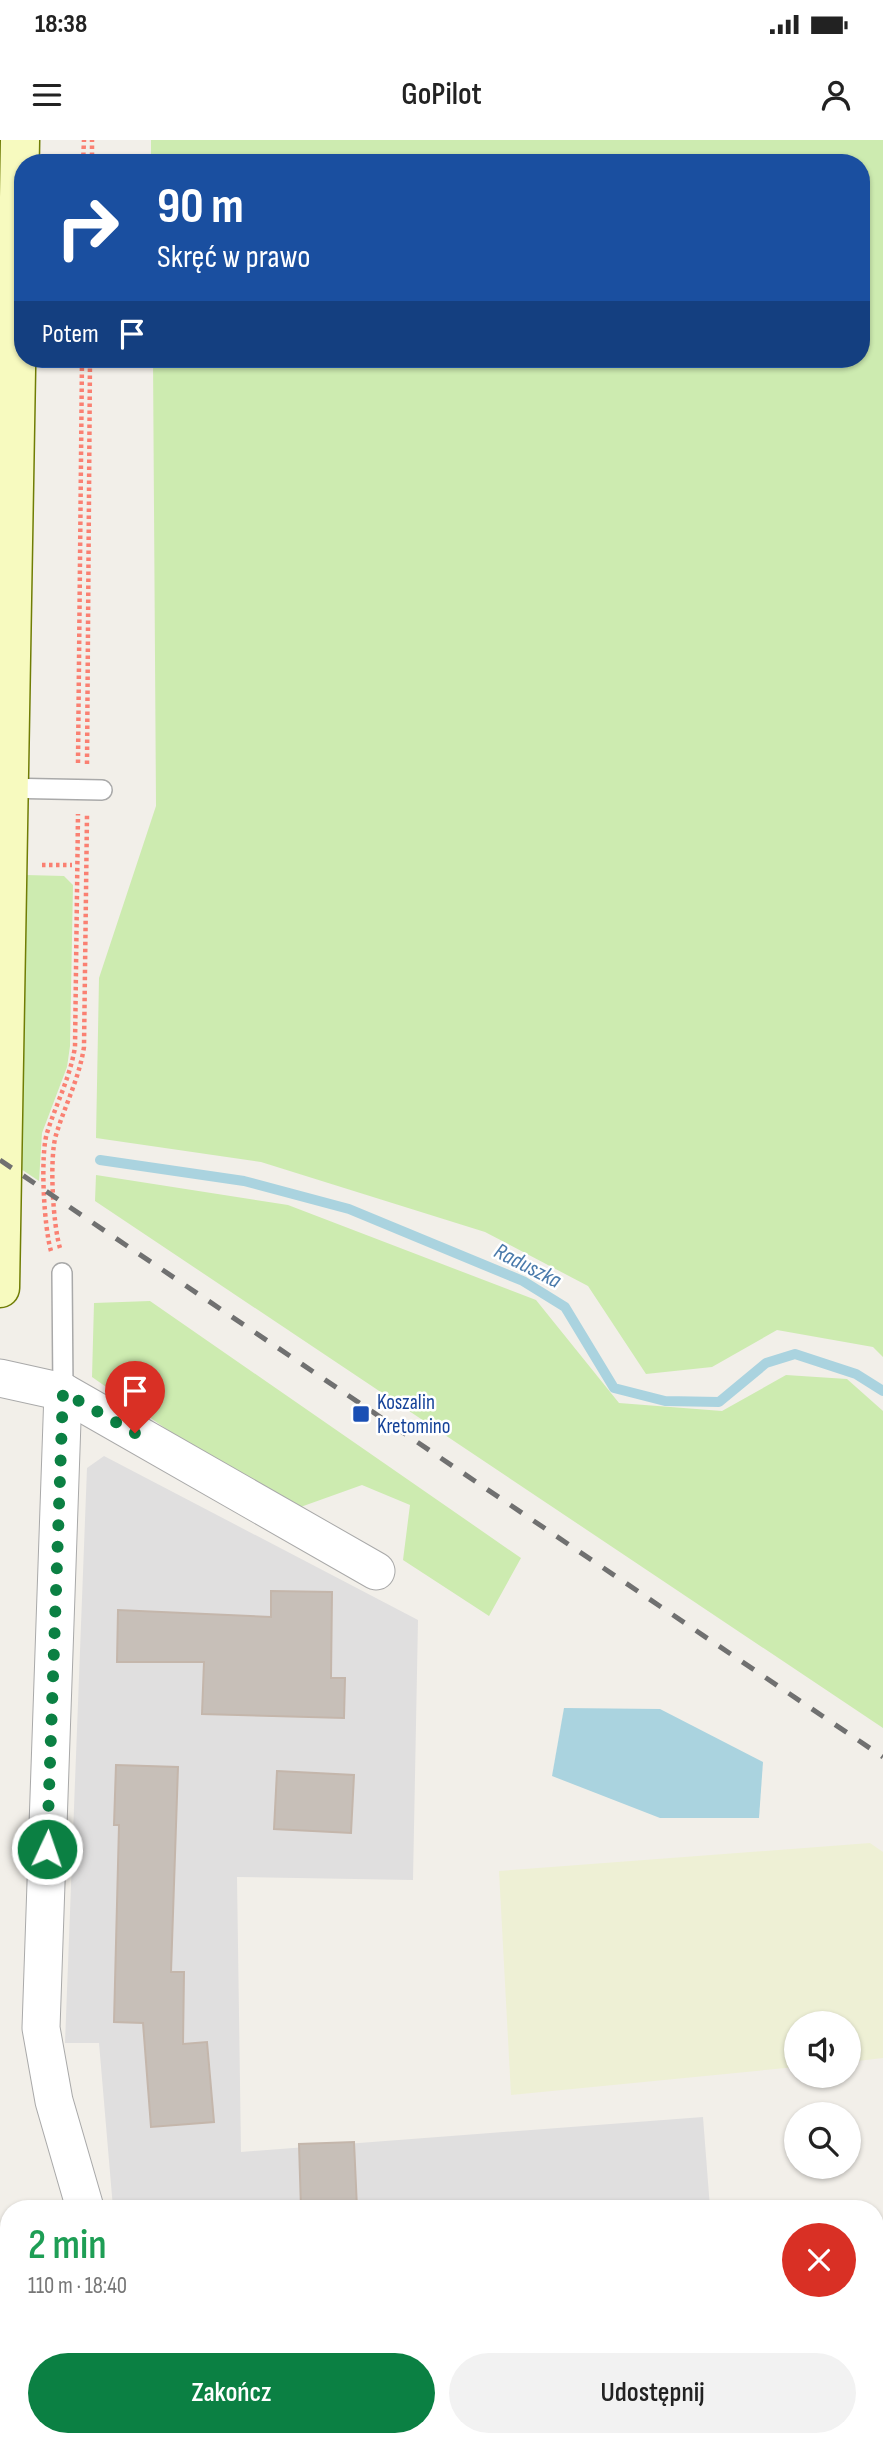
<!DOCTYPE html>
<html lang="pl">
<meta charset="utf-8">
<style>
:root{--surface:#fff;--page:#f2f2f2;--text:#222;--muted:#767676;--accent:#0b8043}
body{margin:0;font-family:"Sofia Sans Condensed",sans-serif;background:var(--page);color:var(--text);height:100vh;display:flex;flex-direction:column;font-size:26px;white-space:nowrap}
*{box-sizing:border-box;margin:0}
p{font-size:23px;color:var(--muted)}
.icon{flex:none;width:38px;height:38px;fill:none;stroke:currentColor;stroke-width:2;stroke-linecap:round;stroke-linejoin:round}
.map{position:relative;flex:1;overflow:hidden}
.panel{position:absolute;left:0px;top:2060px;width:884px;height:247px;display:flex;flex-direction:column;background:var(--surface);border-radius:28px 28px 0 0;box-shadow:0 2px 5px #0004}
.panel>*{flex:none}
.guide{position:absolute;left:14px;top:14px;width:856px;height:214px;border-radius:28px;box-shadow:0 2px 5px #0004;background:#1a4fa0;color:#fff;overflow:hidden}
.controls{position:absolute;left:784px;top:1871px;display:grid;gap:14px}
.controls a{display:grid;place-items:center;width:77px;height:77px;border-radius:50%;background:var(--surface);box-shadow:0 2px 5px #0004;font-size:35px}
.pin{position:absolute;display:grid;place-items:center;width:60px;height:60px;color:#fff;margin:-72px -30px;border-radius:50% 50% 50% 0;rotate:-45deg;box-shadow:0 0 7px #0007}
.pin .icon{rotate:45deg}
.me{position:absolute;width:77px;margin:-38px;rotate:3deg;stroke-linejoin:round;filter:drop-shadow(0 0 5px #0008)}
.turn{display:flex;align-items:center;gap:24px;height:147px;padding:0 28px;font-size:32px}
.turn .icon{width:91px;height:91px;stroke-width:2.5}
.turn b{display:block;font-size:49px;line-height:60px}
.then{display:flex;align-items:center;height:66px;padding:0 28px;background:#0003;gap:14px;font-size:26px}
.round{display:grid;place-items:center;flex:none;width:74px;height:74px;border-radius:37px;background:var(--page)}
.headline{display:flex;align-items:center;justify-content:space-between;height:119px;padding:0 28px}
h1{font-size:42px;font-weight:600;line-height:52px;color:#1e9e55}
.primary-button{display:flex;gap:14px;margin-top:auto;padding:14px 28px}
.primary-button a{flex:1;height:80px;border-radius:42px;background:var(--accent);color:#fff;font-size:28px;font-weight:600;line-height:80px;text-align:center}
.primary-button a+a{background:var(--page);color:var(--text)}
.status{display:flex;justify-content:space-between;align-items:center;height:49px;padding:0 35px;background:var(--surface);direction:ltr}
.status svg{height:19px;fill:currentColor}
header{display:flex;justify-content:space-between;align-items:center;height:91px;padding:0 28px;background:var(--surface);font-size:32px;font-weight:600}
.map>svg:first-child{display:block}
.residential{fill:#e0dfdf}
.farmland{fill:#eef0d5}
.grass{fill:#cdebb0}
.water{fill:#aad3df}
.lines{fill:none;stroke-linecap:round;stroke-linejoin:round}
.stream{stroke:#aad3df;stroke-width:10}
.building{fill:#c7bfb8;stroke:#c4b6ab;stroke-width:2}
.service-casing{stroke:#a9a9a9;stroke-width:22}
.minor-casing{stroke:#a9a9a9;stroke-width:39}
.secondary-casing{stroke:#707d05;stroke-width:41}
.path{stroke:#fa8072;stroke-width:4.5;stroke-dasharray:3.5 3.5;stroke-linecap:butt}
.service{stroke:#fff;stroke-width:19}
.minor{stroke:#fff;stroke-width:37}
.secondary{stroke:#f7fabf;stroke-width:38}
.rail{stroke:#707070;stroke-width:5;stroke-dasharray:14 14;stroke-linecap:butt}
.route{stroke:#0b8043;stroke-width:12;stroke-dasharray:0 21.6}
.transit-dot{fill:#1a4fb4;stroke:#fff;stroke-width:2.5}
.labels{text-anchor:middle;stroke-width:5;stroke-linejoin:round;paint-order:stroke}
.transit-label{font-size:21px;fill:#164399;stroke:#fff;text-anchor:start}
.water-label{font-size:23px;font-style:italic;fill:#4a7aab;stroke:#fff}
</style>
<div class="status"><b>18:38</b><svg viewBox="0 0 49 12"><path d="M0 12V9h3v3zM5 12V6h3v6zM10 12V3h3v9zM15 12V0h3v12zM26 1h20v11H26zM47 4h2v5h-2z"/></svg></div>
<header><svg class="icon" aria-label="menu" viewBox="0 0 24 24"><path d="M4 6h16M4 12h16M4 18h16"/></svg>GoPilot<svg class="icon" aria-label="person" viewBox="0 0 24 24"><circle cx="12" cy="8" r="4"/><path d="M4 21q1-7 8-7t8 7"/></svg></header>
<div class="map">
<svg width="883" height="2306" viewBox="0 0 883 2306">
<rect width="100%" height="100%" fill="#f2efe9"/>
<g class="residential">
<polygon points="104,1316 418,1480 413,1740 237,1737 241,2012 703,1977 710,2068 113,2068 99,1903 65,1903 87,1328"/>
<rect x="128" y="2298" width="596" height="8"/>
</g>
<polygon class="farmland" points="870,1703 883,1712 883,1918 849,1922 849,1883 796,1883 796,1927 511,1955 499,1731"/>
<g class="grass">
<polygon points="151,0 883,0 883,1217 873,1207 777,1190 712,1227 646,1234 588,1146 485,1092 261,1022 96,998 99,838 156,666 153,219 861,219 861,23 151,23"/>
<polygon points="26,735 64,736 73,745 70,906 67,927 42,993 39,1041 21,1029"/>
<polygon points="96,1035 288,1065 536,1160 619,1263 722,1271 786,1235 847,1239 883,1271 883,1588 95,1061"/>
<polygon points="150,1161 521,1418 489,1476 403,1420 410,1365 362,1345 295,1369 202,1314 92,1237 94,1163"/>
</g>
<polygon class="water" points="564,1568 660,1569 763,1622 759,1678 660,1678 552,1636"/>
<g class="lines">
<polyline class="stream" points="100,1020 244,1041 349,1069 523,1141 565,1167 614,1248 665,1261 719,1262 766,1223 795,1214 856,1234 883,1251"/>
</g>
<g class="building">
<polygon points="271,1451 332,1452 331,1538 345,1538 344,1578 202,1574 204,1522 117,1522 118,1470 271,1477"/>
<polygon points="116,1625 178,1627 171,1832 184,1832 183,1904 207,1902 214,1982 151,1987 143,1883 114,1882 119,1685 114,1685"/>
<polygon points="277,1631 354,1635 351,1693 274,1689"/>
<polygon points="354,2002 357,2068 301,2068 299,2004"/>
</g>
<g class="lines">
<g class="service-casing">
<g id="service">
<polyline points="1,648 102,650"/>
<polyline points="62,1133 63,1252"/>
</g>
</g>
<g class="minor-casing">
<g id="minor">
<polyline points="0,1238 63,1252 376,1431"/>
<polyline points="63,1252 41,1888 54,1961 85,2068"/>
<polyline points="103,2298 104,2306"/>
</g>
</g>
<g class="secondary-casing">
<polyline id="secondary" points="0,1148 20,0"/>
</g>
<g class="path">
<polyline points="83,23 84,0"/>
<polyline points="92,23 92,0"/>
<polyline points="78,623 82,219"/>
<polyline points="87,624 90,219"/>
<polyline points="42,725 72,725"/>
<path d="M60,1108c-7,-23 -11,-90 -4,-113 9,-30 23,-56 28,-88l3,-232"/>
<path d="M51,1111c-7,-24 -11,-95 -4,-118 9,-29 23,-55 28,-86l3,-233"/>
<polyline points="24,2306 26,2298"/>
</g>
<use href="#service" class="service"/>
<use href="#minor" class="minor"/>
<use href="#secondary" class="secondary"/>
<polyline class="rail" points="0,1020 883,1617"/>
</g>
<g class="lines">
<polyline class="route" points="47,1709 63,1252 135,1293"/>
</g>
<rect class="transit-dot" x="352" y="1265" width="18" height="18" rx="3.5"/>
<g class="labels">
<g class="transit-label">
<text x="377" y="1269">Koszalin<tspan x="377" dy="24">Kretomino</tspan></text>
</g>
<g class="water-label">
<text transform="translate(528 1125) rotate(27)" y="8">Raduszka</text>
</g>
</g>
</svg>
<div class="controls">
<a><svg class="icon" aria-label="sound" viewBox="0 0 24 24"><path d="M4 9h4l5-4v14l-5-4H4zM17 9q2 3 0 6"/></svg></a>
<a><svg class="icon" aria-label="search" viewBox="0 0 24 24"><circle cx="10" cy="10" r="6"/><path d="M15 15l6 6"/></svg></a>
</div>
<div class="pin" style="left:135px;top:1293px;background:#d93025"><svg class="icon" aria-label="arrive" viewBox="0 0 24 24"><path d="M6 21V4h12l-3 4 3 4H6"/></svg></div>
<svg class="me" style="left:47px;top:1709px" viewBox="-20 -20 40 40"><circle r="17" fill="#0b8043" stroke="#fff" stroke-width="3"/><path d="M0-11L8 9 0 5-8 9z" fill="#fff"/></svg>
<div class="guide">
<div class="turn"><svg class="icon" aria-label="right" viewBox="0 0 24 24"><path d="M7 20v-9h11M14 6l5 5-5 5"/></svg><div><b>90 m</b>Skręć w prawo</div></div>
<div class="then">Potem<svg class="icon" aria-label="arrive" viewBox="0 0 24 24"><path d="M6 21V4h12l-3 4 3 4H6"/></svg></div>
</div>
<section class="panel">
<div class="headline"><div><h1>2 min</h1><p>110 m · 18:40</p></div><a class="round" style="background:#d93025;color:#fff"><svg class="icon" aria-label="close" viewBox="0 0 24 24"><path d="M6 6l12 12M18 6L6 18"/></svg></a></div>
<div class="primary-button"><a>Zakończ</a><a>Udostępnij</a></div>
</section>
</div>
